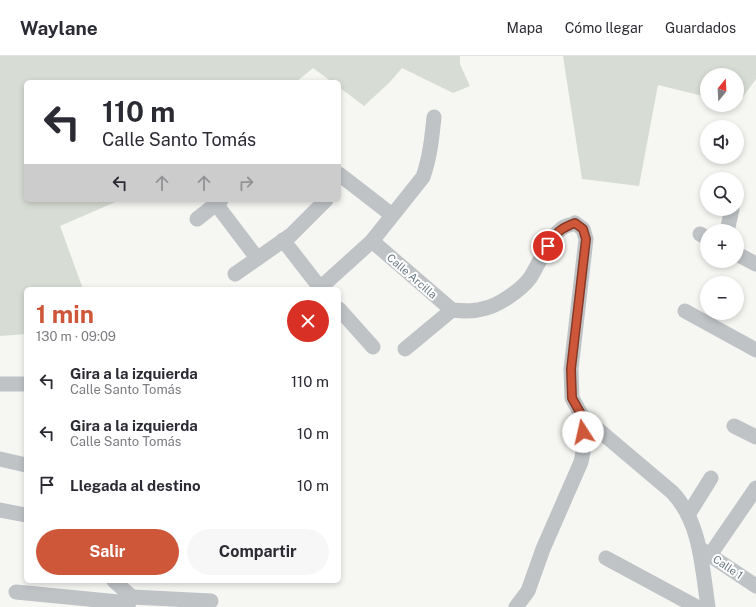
<!DOCTYPE html>
<html lang="es">
<meta charset="utf-8">
<style>
:root{--surface:#fff;--page:#f7f7f7;--text:#2b2b33;--muted:#7c7c81;--line:#e1e1e2;--accent:#ce573a}
body{margin:0;font-family:"Public Sans",sans-serif;background:var(--page);color:var(--text);height:100vh;display:flex;flex-direction:column;font-size:15px;white-space:nowrap}
*{box-sizing:border-box;margin:0}
p{font-size:13px;color:var(--muted)}
.icon{flex:none;width:22px;height:22px;fill:none;stroke:currentColor;stroke-width:2;stroke-linecap:round;stroke-linejoin:round}
.map{position:relative;flex:1;overflow:hidden}
.drawer{position:absolute;left:24px;top:231px;width:317px;height:296px;display:flex;flex-direction:column;background:var(--surface);border-radius:6px;box-shadow:0 2px 6px #0003}
.drawer>*{flex:none}
.guide{position:absolute;left:24px;top:24px;width:317px;height:122px;border-radius:6px;box-shadow:0 2px 6px #0003;background:#fff;color:var(--text);overflow:hidden}
.needle{width:26px;rotate:18deg}
.controls{position:absolute;left:700px;top:12px;display:grid;gap:8px}
.controls a{display:grid;place-items:center;width:44px;height:44px;border-radius:50%;background:var(--surface);box-shadow:0 2px 6px #0003;font-size:20px}
.pin{position:absolute;display:grid;place-items:center;width:34px;height:34px;color:#fff;margin:-17px;border:2px solid #fff;border-radius:50%;box-shadow:0 1px 4px #0007}
.me{position:absolute;width:44px;margin:-22px;rotate:350deg;stroke-linejoin:round;filter:drop-shadow(0 0 3px #0008)}
.turn{display:flex;align-items:center;gap:14px;height:84px;padding:0 12px;font-size:18px}
.turn .icon{width:52px;height:52px;stroke-width:2.5}
.turn b{display:block;font-size:28px;line-height:34px}
.lanes{display:flex;align-items:center;height:38px;padding:0 12px;background:#0003;justify-content:center;gap:20px;direction:ltr}
.lanes .off{opacity:.35}
.round{display:grid;place-items:center;flex:none;width:42px;height:42px;border-radius:21px;background:var(--page)}
.headline{display:flex;align-items:center;justify-content:space-between;height:68px;padding:0 12px}
h1{font-size:24px;font-weight:700;line-height:30px;color:var(--accent)}
.cta{display:flex;gap:8px;margin-top:auto;padding:8px 12px}
.cta a{flex:1;height:46px;border-radius:24px;background:var(--accent);color:#fff;font-size:16px;font-weight:700;line-height:46px;text-align:center}
.cta a+a{background:var(--page);color:var(--text)}
ul{padding:0;list-style:none}
li{display:flex;align-items:center;gap:12px;height:52px;padding:0 12px}
li div{flex:1}
li b{display:block;font-size:15px}
li em{font-style:normal}
header{display:flex;align-items:center;gap:24px;box-sizing:border-box;height:56px;padding:0 20px;background:var(--surface);border-bottom:1px solid var(--line)}
header strong{font-size:19px}
nav{display:flex;gap:22px;margin-inline-start:auto;font-size:14px}
.map>svg:first-child{display:block}
.green{fill:#d7dcd4}
.lines{fill:none;stroke-linecap:round;stroke-linejoin:round}
.minor{stroke:#bfc3c6;stroke-width:15}
.route-casing{stroke:#863926;stroke-width:10}
.route{stroke:#ce573a;stroke-width:7}
.labels{text-anchor:middle;stroke-width:4;stroke-linejoin:round;paint-order:stroke}
.street-label{font-size:11px;fill:#687680;stroke:#fff}
</style>
<header>
<strong>Waylane</strong>
<nav><a>Mapa</a><a>Cómo llegar</a><a>Guardados</a></nav>
</header>
<div class="map">
<svg width="756" height="551" viewBox="0 0 756 551">
<rect width="100%" height="100%" fill="#f6f6f3"/>
<g class="green">
<polygon points="0,0 460,0 460,8 470,30 453,37 402,12 389,27 364,50 339,31 339,26 332,26 313,12 296,26 26,26 26,144 120,144 60,170 83,233 26,233 26,278 0,280"/>
<polygon points="563,0 756,0 756,23 737,49 737,19 707,19 707,41 658,29 639,130 582,123"/>
</g>
<g class="lines">
<g class="minor">
<polyline points="339,118 392,159"/>
<polyline points="213,144 257,202"/>
<polyline points="197,163 221,144"/>
<polyline points="727,175 732,153"/>
<polyline points="700,178 707,182"/>
<polyline points="283,184 321,233"/>
<polyline points="372,185 452,254"/>
<polyline points="737,198 756,208"/>
<polyline points="235,218 291,179 326,144"/>
<path d="M320,232l52,-47 51,-64c7,-20 9,-40 11,-60"/>
<polyline points="339,253 373,291"/>
<path d="M452,254c10,1 20,2 30,-1 15,-2 39,-19 48,-31 10,-15 19,-42 34,-51 3,-2 8,-2 11,-4l8,6 3,10 -15,130 1,29 10,18 90,76c29,30 30,76 36,115"/>
<polyline points="685,255 756,294"/>
<polyline points="405,293 452,254"/>
<polyline points="0,328 26,328"/>
<polyline points="734,370 756,381"/>
<polyline points="0,403 26,409"/>
<polyline points="0,454 26,459"/>
<polyline points="688,459 711,422"/>
<polyline points="702,494 756,530"/>
<polyline points="710,499 756,432"/>
<polyline points="606,502 697,551"/>
<polyline points="114,525 132,541"/>
<polyline points="16,536 129,547"/>
<polyline points="132,541 211,545"/>
<polyline points="516,551 528,535 543,493 581,406 584,391 582,360"/>
</g>
</g>
<g class="lines">
<g class="route-casing">
<path id="route" d="M548,190c7,-13 13,-18 27,-23l8,6 3,10 -15,130 1,29 10,18 1,16"/>
</g>
<use href="#route" class="route"/>
</g>
<g class="labels">
<g class="street-label">
<text transform="translate(412 220) rotate(41)" y="4">Calle Arcilla</text>
<text transform="translate(728 511) rotate(34)" y="4">Calle 1</text>
</g>
</g>
</svg>
<div class="controls">
<a><svg class="needle" viewBox="-14 -14 28 28"><path d="M0-13l5 13h-10z" fill="#e53935"/><path d="M0 13l5-13h-10z" fill="#7c7c81"/></svg></a>
<a><svg class="icon" aria-label="sound" viewBox="0 0 24 24"><path d="M4 9h4l5-4v14l-5-4H4zM17 9q2 3 0 6"/></svg></a>
<a><svg class="icon" aria-label="search" viewBox="0 0 24 24"><circle cx="10" cy="10" r="6"/><path d="M15 15l6 6"/></svg></a>
<a>+</a>
<a>−</a>
</div>
<div class="pin" style="left:548px;top:190px;background:#d93025"><svg class="icon" aria-label="arrive" viewBox="0 0 24 24"><path d="M6 21V4h12l-3 4 3 4H6"/></svg></div>
<svg class="me" style="left:583px;top:376px" viewBox="-20 -20 40 40"><circle r="19" fill="#fff"/><path d="M0-13L10 11 0 6-10 11z" fill="#ce573a"/></svg>
<div class="guide">
<div class="turn"><svg class="icon" aria-label="left" viewBox="0 0 24 24"><path d="M17 20v-9H6M10 6l-5 5 5 5"/></svg><div><b>110 m</b>Calle Santo Tomás</div></div>
<div class="lanes"><svg class="icon" aria-label="left" viewBox="0 0 24 24"><path d="M17 20v-9H6M10 6l-5 5 5 5"/></svg><svg class="icon off" aria-label="ahead" viewBox="0 0 24 24"><path d="M12 20V5M6 11l6-6 6 6"/></svg><svg class="icon off" aria-label="ahead" viewBox="0 0 24 24"><path d="M12 20V5M6 11l6-6 6 6"/></svg><svg class="icon off" aria-label="right" viewBox="0 0 24 24"><path d="M7 20v-9h11M14 6l5 5-5 5"/></svg></div>
</div>
<section class="drawer">
<div class="headline"><div><h1>1 min</h1><p>130 m · 09:09</p></div><a class="round" style="background:#d93025;color:#fff"><svg class="icon" aria-label="close" viewBox="0 0 24 24"><path d="M6 6l12 12M18 6L6 18"/></svg></a></div>
<ul>
<li><svg class="icon" aria-label="left" viewBox="0 0 24 24"><path d="M17 20v-9H6M10 6l-5 5 5 5"/></svg><div><b>Gira a la izquierda</b><p>Calle Santo Tomás</p></div><em>110 m</em></li>
<li><svg class="icon" aria-label="left" viewBox="0 0 24 24"><path d="M17 20v-9H6M10 6l-5 5 5 5"/></svg><div><b>Gira a la izquierda</b><p>Calle Santo Tomás</p></div><em>10 m</em></li>
<li><svg class="icon" aria-label="arrive" viewBox="0 0 24 24"><path d="M6 21V4h12l-3 4 3 4H6"/></svg><div><b>Llegada al destino</b></div><em>10 m</em></li>
</ul>
<div class="cta"><a>Salir</a><a>Compartir</a></div>
</section>
</div>
